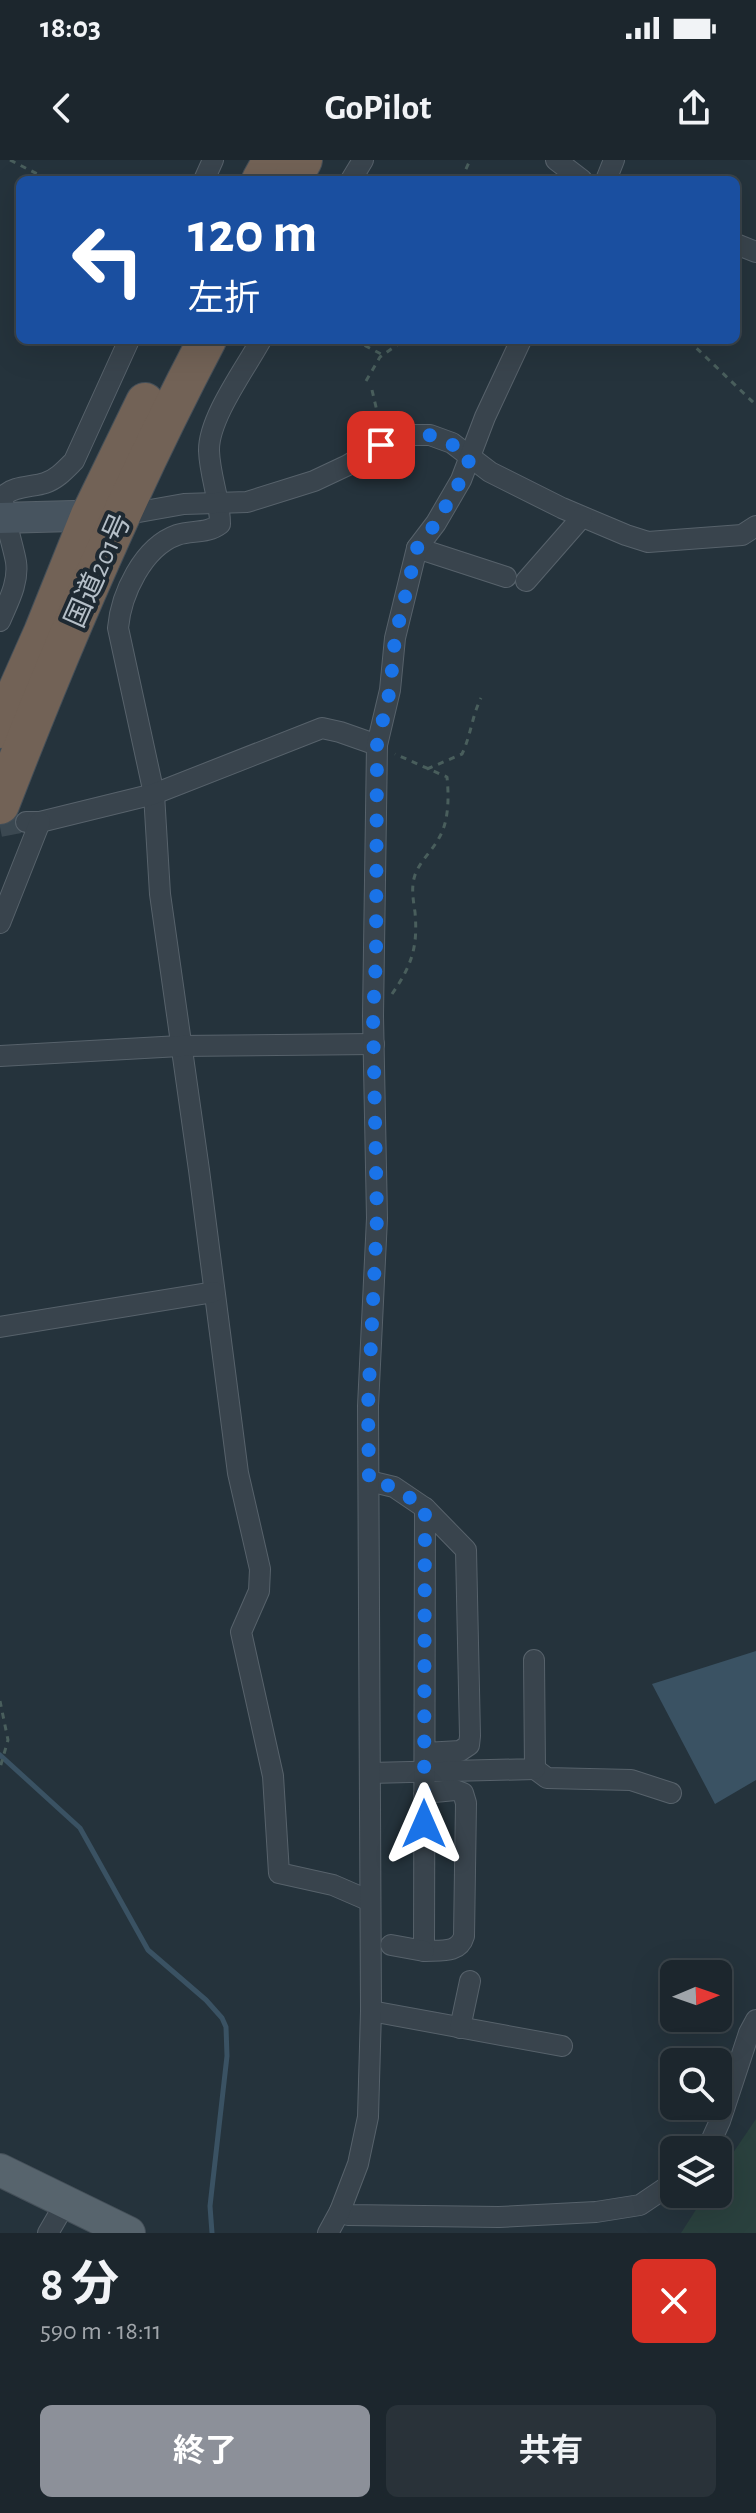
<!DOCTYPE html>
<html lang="ja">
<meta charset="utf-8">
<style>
:root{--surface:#1c262d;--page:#293239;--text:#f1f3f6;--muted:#a0a5aa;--line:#3a4349;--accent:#8c9099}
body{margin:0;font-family:"Alegreya Sans","Noto Sans JP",sans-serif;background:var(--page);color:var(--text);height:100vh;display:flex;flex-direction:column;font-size:30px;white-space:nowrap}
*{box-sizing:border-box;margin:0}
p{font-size:26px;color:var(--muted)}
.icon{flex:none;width:44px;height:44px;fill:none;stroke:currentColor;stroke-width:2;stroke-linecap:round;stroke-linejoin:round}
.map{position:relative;height:2073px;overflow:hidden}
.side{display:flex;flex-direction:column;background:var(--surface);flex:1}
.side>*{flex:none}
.banner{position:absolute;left:16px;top:16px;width:724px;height:168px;border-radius:12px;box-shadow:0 8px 32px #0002,0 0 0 2px var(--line);background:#1a4fa0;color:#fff;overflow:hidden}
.needle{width:52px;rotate:88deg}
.tools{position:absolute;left:660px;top:1800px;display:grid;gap:16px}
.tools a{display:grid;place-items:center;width:72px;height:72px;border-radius:12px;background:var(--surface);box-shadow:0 8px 32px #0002,0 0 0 2px var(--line);font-size:40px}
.pin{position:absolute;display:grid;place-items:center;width:68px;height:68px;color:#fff;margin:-34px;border-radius:16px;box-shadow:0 4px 12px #0006}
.me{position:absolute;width:88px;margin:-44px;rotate:0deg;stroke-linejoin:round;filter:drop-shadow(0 0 6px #0008)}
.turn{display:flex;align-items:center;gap:28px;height:168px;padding:0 40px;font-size:36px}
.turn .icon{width:104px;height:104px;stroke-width:2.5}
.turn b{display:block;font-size:56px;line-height:68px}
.round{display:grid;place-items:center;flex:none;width:84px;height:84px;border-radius:12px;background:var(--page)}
.overview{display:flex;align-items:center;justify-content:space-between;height:136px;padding:0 40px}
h1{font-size:48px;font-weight:700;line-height:60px}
.action{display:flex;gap:16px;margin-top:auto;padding:16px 40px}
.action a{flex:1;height:92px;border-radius:12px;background:var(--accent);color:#fff;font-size:32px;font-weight:700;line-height:92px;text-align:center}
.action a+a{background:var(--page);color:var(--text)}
.status{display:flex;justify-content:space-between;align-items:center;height:56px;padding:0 40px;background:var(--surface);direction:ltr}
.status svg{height:22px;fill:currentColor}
header{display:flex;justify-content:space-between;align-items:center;height:104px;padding:0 40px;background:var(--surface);font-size:36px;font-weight:700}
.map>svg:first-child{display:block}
.green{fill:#2a413e}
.water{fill:#3a5263}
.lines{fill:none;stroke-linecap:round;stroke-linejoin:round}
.stream{stroke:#3a5263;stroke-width:5}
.street-tunnel{stroke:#3b4851;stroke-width:20;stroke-dasharray:20 10;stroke-linecap:butt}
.street-casing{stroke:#57626b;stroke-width:22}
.secondary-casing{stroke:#57626b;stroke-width:32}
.primary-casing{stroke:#455059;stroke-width:34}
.highway-casing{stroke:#444f58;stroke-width:40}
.path{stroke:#495e5c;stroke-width:3;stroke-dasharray:6 6;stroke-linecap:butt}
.street{stroke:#39444d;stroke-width:20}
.secondary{stroke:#47545f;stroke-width:30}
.primary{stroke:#57646d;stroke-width:32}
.highway{stroke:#726256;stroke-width:38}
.route{stroke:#1a73e8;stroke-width:14;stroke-dasharray:0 25.2}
.labels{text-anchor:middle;stroke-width:8;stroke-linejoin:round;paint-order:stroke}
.street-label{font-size:28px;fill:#b5bfc8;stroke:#1e2932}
</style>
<div class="status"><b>18:03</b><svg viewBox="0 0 49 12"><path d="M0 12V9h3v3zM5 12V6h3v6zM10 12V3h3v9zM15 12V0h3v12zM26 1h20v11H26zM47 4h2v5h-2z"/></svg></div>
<header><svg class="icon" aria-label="back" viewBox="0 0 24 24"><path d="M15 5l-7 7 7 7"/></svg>GoPilot<svg class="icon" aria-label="share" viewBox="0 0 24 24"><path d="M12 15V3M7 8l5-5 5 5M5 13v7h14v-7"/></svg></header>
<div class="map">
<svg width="756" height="2073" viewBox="0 0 756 2073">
<rect width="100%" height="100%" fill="#25333c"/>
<polygon class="green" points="756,1959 756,2073 681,2073 706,2034 718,2034 718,2015"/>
<polygon class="water" points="756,1491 756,1620 715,1644 652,1524"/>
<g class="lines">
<polyline class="stream" points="0,1595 80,1668 148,1790 206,1840 222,1858 226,1867 227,1896 210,2046 212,2073"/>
<polyline class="street-tunnel" points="0,667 26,662"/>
<g class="street-casing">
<g id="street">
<polyline points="556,0 582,20"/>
<polyline points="204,20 213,0"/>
<polyline points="351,20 363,0"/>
<polyline points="606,20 614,0"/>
<polyline points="736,84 756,92"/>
<path d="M261,180c-16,29 -53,79 -52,111 1,26 11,48 11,73 -13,10 -28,6 -43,11 -34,12 -56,59 -59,93l36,166 6,100 39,276 39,303 22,96 -1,22 -18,41 32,144 6,97 54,12 37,16"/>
<polyline points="122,355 184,344 247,342 314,321 348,305 381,285 406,275 430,275 452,283 490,312 562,348 626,375 648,382 742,375 756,366"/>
<polyline points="417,388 506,417"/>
<polyline points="526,421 582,357"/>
<path d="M0,461c8,-19 19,-38 16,-59 -2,-14 -16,-55 -12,-66 8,-10 29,-9 41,-13 12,-4 20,-13 29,-22l55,-121"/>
<polyline points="26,662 40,662 154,634 322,568 340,572 377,585"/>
<polyline points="0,763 40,662"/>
<polyline points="0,896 180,886 374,884"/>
<polyline points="0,1167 214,1132"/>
<polyline points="369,1321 394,1327 425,1348"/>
<polyline points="535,1609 547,1618 631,1620 671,1633"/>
<polyline points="370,1613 535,1609 534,1500"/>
<path d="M424,1633l31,-3 8,3 3,10 -2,133c-5,18 -24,14 -40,15l1,-443 41,42 4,186 -1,9 -9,6 -35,2"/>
<polyline points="391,1785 424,1791"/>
<polyline points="371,1851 562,1886"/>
<polyline points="460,1868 470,1821"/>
<polyline points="707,1990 720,1961 749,1873 756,1860"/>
<polyline points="340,2051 348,2055 499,2057 596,2052 640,2045 674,2022"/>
<polyline points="48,2073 66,2042"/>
<polyline points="328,2073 340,2051 358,2004 368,1957 371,1851 368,1246 377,1058 373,856 377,585 390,530 395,478 417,388 436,363 461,320 485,257 521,180"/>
</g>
</g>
<g class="secondary-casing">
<polyline id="secondary" points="0,358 110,355"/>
</g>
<g class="primary-casing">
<polyline id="primary" points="0,2010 129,2073"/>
</g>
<g class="highway-casing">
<g id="highway">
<polyline points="261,20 272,0"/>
<polyline points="292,20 303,0"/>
<polyline points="0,569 43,472 90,355 145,242"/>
<path d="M0,645c61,-158 128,-315 207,-465"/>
</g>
</g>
<g class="path">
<polyline points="10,0 49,20"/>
<polyline points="461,20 470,0"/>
<polyline points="354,180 383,195"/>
<polyline points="688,180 756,245"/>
<polyline points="366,221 380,197 404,180"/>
<polyline points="372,230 380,264"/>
<path d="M427,609l35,-15c9,-19 10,-38 19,-56"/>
<path d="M392,834c20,-29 26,-47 23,-82 -2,-13 -4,-25 0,-37 5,-14 17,-24 24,-37 10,-17 10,-41 8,-61l-52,-23"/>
<polyline points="0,1541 8,1580 0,1608"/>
</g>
<use href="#street" class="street"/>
<use href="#secondary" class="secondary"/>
<use href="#primary" class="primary"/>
<use href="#highway" class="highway"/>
</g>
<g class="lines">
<path class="route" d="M381,285c39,-16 56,-15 89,13l-9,22 -25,43 -19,25 -22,90 -5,52 -13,55 -1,214 -3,57 4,202 -9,188 1,75 25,6 31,21 -1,316"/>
</g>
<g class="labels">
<g class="street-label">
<text transform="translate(97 410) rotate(-66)" y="10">国道201号</text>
</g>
</g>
</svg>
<div class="tools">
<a><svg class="needle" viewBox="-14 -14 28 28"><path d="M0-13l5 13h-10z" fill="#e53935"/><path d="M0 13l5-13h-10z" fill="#a0a5aa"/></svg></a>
<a><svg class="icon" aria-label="search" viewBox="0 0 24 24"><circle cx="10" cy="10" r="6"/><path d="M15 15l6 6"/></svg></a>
<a><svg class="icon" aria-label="layers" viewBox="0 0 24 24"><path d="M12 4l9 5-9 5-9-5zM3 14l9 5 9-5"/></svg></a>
</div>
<div class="pin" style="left:381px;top:285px;background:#d93025"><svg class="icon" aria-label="arrive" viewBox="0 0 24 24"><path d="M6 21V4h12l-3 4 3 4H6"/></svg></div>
<svg class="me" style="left:424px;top:1664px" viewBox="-20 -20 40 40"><path d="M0-17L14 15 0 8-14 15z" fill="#1a73e8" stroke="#fff" stroke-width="4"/></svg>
<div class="banner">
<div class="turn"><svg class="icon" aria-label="left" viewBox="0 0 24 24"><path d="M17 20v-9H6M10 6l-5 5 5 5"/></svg><div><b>120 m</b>左折</div></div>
</div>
</div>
<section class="side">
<div class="overview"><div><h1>8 分</h1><p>590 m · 18:11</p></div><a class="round" style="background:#d93025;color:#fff"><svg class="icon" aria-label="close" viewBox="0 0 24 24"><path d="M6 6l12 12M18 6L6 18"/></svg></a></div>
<div class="action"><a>終了</a><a>共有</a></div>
</section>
